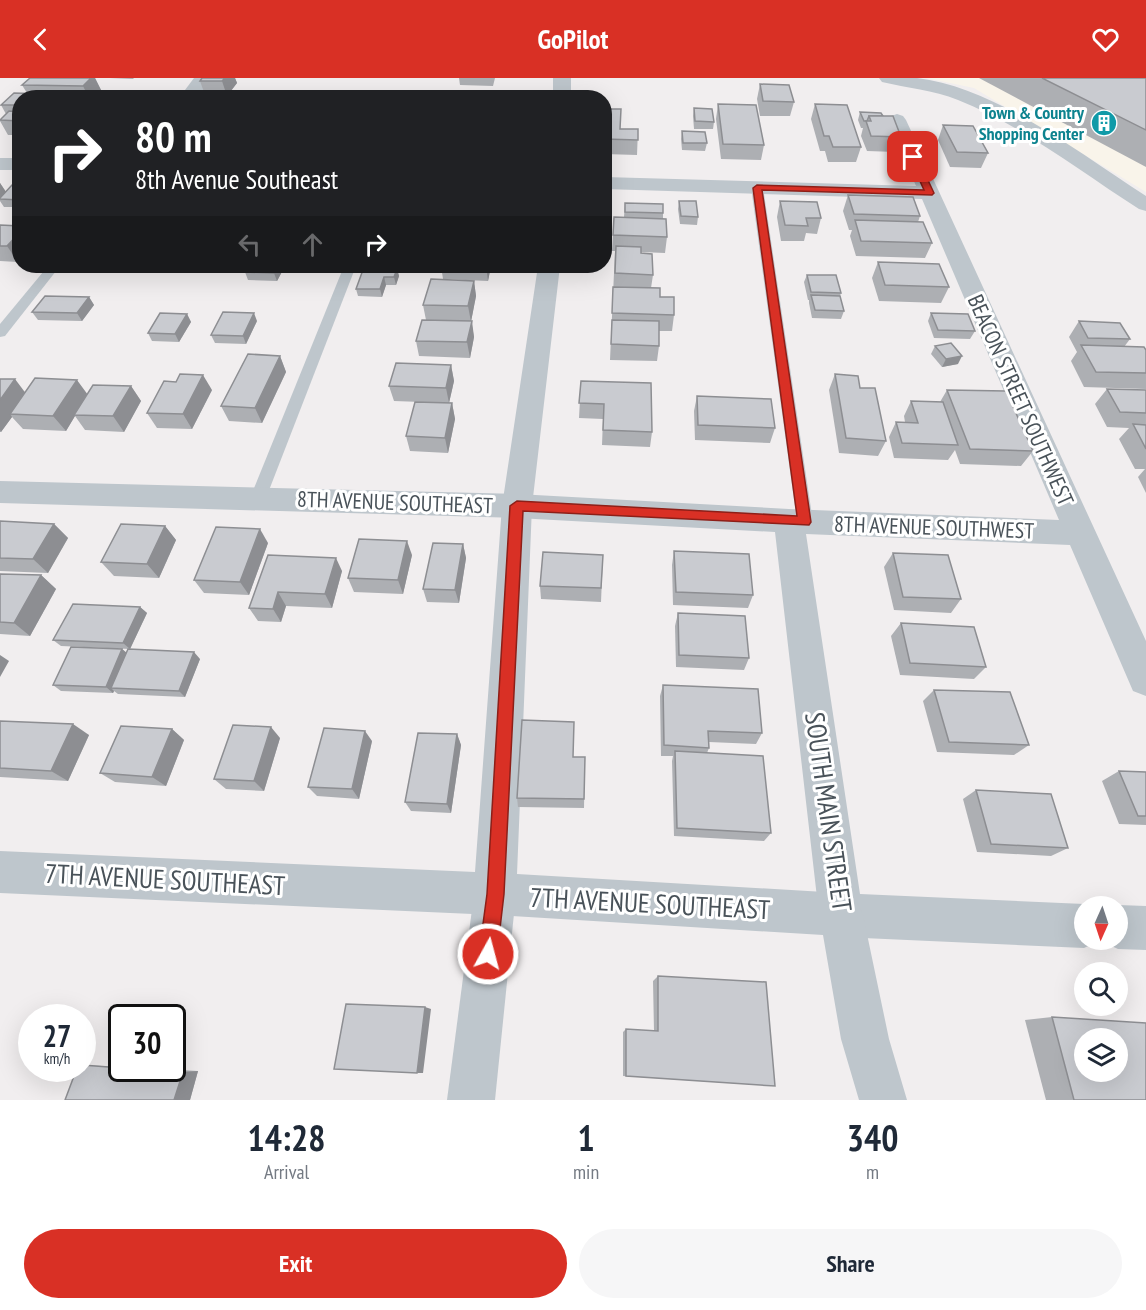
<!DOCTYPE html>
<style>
:root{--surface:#fff;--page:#f6f6f7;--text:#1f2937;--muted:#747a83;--accent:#d93025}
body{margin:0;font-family:"PT Sans Narrow",sans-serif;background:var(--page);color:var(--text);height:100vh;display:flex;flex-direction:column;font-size:22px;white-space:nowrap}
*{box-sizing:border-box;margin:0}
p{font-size:20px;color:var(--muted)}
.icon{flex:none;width:33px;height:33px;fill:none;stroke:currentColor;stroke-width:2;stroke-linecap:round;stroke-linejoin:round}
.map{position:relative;height:1022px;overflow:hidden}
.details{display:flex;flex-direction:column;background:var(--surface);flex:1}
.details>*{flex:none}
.banner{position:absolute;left:12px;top:12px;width:600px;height:183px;border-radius:24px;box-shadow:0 6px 24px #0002;background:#202124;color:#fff;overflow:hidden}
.needle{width:39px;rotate:183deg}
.controls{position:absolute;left:1074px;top:818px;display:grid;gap:12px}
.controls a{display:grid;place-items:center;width:54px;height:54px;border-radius:50%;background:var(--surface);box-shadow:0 6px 24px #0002;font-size:30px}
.speed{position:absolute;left:18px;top:926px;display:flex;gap:12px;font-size:30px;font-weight:700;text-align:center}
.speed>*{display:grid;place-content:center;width:78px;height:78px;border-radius:50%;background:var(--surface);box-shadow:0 6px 24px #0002;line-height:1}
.speed small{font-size:15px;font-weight:400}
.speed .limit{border:3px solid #111;border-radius:9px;background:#fff;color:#111}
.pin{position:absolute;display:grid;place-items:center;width:51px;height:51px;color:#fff;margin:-26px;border-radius:12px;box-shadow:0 3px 9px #0006}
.me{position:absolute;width:66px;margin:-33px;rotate:7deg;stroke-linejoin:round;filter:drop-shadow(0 0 4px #0008)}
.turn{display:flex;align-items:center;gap:21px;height:126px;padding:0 24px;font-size:27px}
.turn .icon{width:78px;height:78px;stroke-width:2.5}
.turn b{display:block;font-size:42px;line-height:51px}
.lanes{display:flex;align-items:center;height:57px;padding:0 24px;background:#0003;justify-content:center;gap:30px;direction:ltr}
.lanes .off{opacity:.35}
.eta{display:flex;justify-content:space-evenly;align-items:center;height:102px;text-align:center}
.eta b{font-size:36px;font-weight:800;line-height:42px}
.action{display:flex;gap:12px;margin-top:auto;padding:12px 24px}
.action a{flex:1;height:69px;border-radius:36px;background:var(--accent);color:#fff;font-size:24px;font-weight:800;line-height:69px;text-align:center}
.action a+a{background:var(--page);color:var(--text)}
header{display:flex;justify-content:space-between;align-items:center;height:78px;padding:0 24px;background:var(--accent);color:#fff;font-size:27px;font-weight:800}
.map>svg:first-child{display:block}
.commercial{fill:#f9f4ea}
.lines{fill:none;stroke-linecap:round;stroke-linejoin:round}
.service{fill:#bec6cc;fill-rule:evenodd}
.minor{fill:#bec6cc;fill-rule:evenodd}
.tertiary{fill:#bec6cc;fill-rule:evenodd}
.wall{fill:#adafb3}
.shaded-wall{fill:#8d8e92}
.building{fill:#c9cbd0;stroke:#8d8e92;stroke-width:1.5;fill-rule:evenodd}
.route{fill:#d93025;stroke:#8d1f18;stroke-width:1.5}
.labels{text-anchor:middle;stroke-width:6;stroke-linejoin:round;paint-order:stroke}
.far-culture-label{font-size:18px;font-weight:bold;fill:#0d838f;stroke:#fff;text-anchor:end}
.street-label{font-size:22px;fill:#495259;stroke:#fff}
.near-street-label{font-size:27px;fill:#495259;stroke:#fff}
</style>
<header><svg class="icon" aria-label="back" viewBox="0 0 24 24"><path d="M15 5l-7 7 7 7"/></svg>GoPilot<svg class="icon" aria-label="heart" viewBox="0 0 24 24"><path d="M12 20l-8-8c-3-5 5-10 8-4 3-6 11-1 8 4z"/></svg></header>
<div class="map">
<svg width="1146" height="1022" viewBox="0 0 1146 1022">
<rect width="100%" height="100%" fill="#f1eeef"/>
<polygon class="commercial" points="926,0 1146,0 1146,114 974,10"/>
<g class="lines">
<g class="service">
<polygon points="757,106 763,109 813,444 811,449 805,451 799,449 797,444 751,109"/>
<polygon points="48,188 60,188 5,258 0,259 0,246"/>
<polygon points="344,188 356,188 266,420 264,424 258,426 252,424 250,420"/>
</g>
<g class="minor">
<polygon points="194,0 212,0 197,20 179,20"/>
<polygon points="897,36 903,38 906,42 1146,563 1146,618 1133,613 1070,467 806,456 860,816 1084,826 1088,828 1084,828 1084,861 1100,861 1099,863 1084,870 841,859 826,852 819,837 775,454 517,440 0,425 0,403 517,416 789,431 1059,442 922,121 604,111 604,99 916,108 888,42 891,38"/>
<rect x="0" y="80" width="20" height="12"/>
<polygon points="495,795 510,801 516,816 495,1022 447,1022 474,816 480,801"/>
<polygon points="1118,827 1146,828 1146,872 1118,871 1103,864 1101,861 1118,861 1116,828"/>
</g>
<g class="tertiary">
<rect x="553" y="0" width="18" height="20"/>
<path d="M879,0c13,0 26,0 38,0 78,9 164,76 229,118v15l-7,-2c-59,-38 -116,-83 -181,-109 -25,-10 -51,-12 -76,-18z"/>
<polygon points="538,188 560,188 532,428 517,796 841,815 856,822 863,837 889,961 907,1022 859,1022 841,961 823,857 495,837 0,815 0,773 475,794 502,428"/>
</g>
</g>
<g class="wall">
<polygon points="30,0 95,0 101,12 93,20 20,20 20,57 8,57 0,43 0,42 6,36 1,27 27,15 22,7"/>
<polygon points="110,0 134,0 133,1"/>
<polygon points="202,0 235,0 237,5 227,18 205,17 200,3"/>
<polygon points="459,0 495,0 493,8 460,7"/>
<polygon points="979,0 1146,0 1146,89"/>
<polygon points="760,6 794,24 790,38 760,38 757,21"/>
<polygon points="718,26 764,67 761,82 721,81 716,41"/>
<polygon points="815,26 861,69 856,84 828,84 825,73 820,73 811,41"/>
<polygon points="694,30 714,44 713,51 694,51 693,38"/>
<polygon points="604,31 620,51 638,51 637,77 604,76"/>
<polygon points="860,34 883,38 901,59 896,74 867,73 861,58 863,50 861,50 858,42"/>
<polygon points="943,47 988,75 981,90 950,89 938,62"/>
<polygon points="682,53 707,65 705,73 682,72 681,61"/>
<polygon points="0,105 6,114 20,107 20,129 4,129 0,123"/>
<polygon points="848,117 920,138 918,144 932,165 925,180 856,178 850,158 852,152 849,152 843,133"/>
<polygon points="679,123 698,139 697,147 680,146 678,131"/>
<polygon points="780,123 821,140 817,156 806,155 804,163 781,163 777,139"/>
<polygon points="625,125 663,135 663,140 667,159 665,175 641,174 653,197 651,210 660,219 674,237 672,253 659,253 659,268 657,283 610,282 615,173 612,173 614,139 624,139"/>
<polygon points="0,147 18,184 0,183"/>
<polygon points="878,184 949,209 941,225 879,223 872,200"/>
<polygon points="248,188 285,188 277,203 248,202 245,194"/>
<polygon points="441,188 491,188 488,203 443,201"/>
<polygon points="397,191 399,198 396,207 386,207 382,219 358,218 356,211"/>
<polygon points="807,197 841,215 840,218 844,233 841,241 812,240 809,225 809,222 808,222 804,204"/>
<polygon points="474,203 476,218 471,243 474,259 470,280 419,278 416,263 426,242 423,227"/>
<polygon points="89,219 94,227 82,243 38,242 32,234"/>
<polygon points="931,235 975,253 970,261 934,260 928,243"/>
<polygon points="187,236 191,244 179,264 152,263 148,255"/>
<polygon points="257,243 246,266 215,265 211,257"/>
<polygon points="1079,243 1130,261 1124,269 1146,272 1146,311 1084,309 1071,283 1077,274 1069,259"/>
<polygon points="935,268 958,286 942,289 931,276"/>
<polygon points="280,278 286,294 262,345 229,343 221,328"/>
<polygon points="451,287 454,303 449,325 394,323 389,308"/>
<polygon points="835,296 860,310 886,363 878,378 839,375 829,312"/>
<polygon points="0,301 25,314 87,316 131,308 141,323 124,354 85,352 75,338 66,353 23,351 12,339 1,354 0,354"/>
<polygon points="581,303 652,354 650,369 602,367 603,341 579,340"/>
<polygon points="1107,311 1146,312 1146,415 1138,399 1145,391 1135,391 1119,361 1129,350 1107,349 1095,326"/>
<polygon points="212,312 192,351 157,350 147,335"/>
<polygon points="947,312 1033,373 1021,388 960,386 955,372 948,382 894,380 889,359 896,344 905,344 904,338 911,323 940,324"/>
<polygon points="697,318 775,350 770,365 695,362 694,333"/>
<polygon points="452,325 455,341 448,375 410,373 406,358"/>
<polygon points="0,443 54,446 68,460 48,495 0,493"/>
<polygon points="165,448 176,462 159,500 114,498 101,484"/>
<polygon points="268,465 249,517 204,515 194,502"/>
<polygon points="463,466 466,480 459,525 427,524 423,511"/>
<polygon points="674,473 753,517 748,530 673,527 672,487"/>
<polygon points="893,475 961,521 951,535 894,532 884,489"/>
<polygon points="268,477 342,493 332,530 286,528 281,544 258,543 249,530"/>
<polygon points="412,477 403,516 354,514 348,500"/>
<polygon points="603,477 601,524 541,521 540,508"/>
<polygon points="0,496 41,497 56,511 30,558 0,556"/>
<polygon points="140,529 147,535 130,571 61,568 53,562"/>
<polygon points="678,535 749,580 744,592 676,589 675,548"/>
<polygon points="901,545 986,589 974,601 900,597 891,558"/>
<polygon points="122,571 127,575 200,581 185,619 118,616 114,613 113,615 61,613 53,607"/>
<polygon points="663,607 762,655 756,666 709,664 709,670 707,675 771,755 764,763 674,758 672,683 673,678 661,678 660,618"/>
<polygon points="934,612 1029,667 1014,677 937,674 923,623"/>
<polygon points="0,643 89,657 68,703 0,699"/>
<polygon points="172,651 184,662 166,708 115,704 100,695"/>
<polygon points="457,656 461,667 451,735 411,733 405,724"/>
<polygon points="280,660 264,713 226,711 214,701"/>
<polygon points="372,663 359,721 317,718 308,709"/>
<polygon points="573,679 585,679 584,730 518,729 517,720"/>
<polygon points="1119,693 1146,694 1146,747 1119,746 1102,703"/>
<polygon points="976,712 1068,770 1051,778 977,774 963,721"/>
<polygon points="658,898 775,1008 623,998 623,954 626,951 654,953 653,903"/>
<polygon points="1052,939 1146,1022 1046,1022 1025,942"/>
<polygon points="82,987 122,989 122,990 144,990 198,993 190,1022"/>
</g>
<g class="shaded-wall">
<polygon points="91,0 95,0 101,12 93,20 89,20 83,8"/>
<polygon points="225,0 235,0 237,5 227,18 222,3"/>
<polygon points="314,14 316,20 311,20"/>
<polygon points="0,105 6,114 0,120"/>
<polygon points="20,154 20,182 18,184 7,168"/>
<polygon points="278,188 285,188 277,203 274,195"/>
<polygon points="486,188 491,188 488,203"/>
<polygon points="397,191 399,198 396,207 394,199"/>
<polygon points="384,199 386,207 382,219 380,211"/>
<polygon points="474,203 476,218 471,244 468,228"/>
<polygon points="89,219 94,227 82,243 77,235"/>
<polygon points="254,235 257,243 246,266 243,258"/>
<polygon points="187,236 191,244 179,264 175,256"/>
<polygon points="472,243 474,259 470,280 467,264"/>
<polygon points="280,278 286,294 262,345 255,330"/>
<polygon points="962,278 958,286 942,289 946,281"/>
<polygon points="451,287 454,303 449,325 446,310"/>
<polygon points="203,297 212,312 192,351 183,336"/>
<polygon points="15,301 27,317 10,336 12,339 1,354 0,352 0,322"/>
<polygon points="77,302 88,317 74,337 75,338 66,353 53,338"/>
<polygon points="131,308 141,323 124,354 113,338"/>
<polygon points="452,325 455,341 448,375 445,360"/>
<polygon points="54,446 68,460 48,495 33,481"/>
<polygon points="165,448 176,462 159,500 147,486"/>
<polygon points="260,451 268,465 249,517 240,504"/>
<polygon points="407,463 412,477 403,516 398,502"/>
<polygon points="463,466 466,480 459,525 455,512"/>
<polygon points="336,480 342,493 332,530 325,516"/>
<polygon points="41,497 56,511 30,558 14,545"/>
<polygon points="278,514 286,528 281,544 273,531"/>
<polygon points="140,529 147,535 130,571 123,565"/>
<polygon points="122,571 129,577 111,610 114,613 113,615 106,609"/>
<polygon points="194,574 200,581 185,619 179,613"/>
<polygon points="0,577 9,583 0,599"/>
<polygon points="73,646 89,657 68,703 51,693"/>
<polygon points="271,649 280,660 264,713 254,703"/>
<polygon points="172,651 184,662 166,708 152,699"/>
<polygon points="365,653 372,663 359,721 352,711"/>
<polygon points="457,656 461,667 451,735 447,726"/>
<polygon points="425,929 431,931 423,995 417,995"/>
<polygon points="198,993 190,1022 174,1022 183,994"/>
</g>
<g class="building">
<polygon points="30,0 91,0 83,8 22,7"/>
<polygon points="202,0 225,0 222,3 200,3"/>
<polygon points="1042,0 1146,0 1146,52"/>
<polygon points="760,6 789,7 794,24 763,23"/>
<polygon points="289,13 314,14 311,20 285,20"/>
<polygon points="14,15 76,17 74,20 20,20 20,27 1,27"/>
<polygon points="718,26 756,27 764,67 723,66"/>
<polygon points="815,26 847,27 861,69 833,69 829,58 824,58"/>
<polygon points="694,30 712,31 714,44 695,43"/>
<polygon points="604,31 621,31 620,51 638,51 638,62 604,61"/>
<polygon points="9,33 20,34 20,43 0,42"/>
<polygon points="860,34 881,35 883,38 869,38 867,43 864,43"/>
<polygon points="869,38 893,38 901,59 871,58 866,43 871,43"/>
<polygon points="943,47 973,48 988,75 957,74"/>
<polygon points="682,53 705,54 707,65 683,65"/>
<polygon points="12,107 20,107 20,122 0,121 0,120"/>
<polygon points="848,117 913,119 920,138 854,136"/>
<polygon points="679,123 696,123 698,139 681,138"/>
<polygon points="780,123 817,124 821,140 806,140 808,148 785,147"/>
<polygon points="625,125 663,126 663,135 625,134"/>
<polygon points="614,139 666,141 667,159 613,157"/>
<polygon points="855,142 923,144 932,165 861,163"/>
<polygon points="0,147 20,148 20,154 7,168 0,168"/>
<polygon points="616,168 641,169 641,175 652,176 653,197 615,195"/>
<polygon points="878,184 939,186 949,209 885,207"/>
<polygon points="248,188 278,188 274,195 245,194"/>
<polygon points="364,189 397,191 394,199 384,199 380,211 356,211"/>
<polygon points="807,197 836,197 841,215 811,214"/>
<polygon points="431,201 474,203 468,228 423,227"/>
<polygon points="613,209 660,210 660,219 674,219 674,237 612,235"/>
<polygon points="811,217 840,218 844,233 815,232"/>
<polygon points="45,218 89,219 77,235 32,234"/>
<polygon points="223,234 254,235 243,258 211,257"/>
<polygon points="160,235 187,236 175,256 148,255"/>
<polygon points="931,235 968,236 975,253 938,252"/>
<polygon points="422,242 472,243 467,264 416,263"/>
<polygon points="612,242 659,243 659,268 611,266"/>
<polygon points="1079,243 1120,245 1130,261 1088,260"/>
<polygon points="951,265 962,278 946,281 935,268"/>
<polygon points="1081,267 1144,269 1146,272 1146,295 1096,294"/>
<polygon points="248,276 280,278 255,330 221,328"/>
<polygon points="396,285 451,287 446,310 389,308"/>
<polygon points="180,296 203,297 183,336 147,335 164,303 176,304"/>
<polygon points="835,296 858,298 860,310 875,310 886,363 846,360"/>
<polygon points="35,300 77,302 53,338 10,336"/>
<polygon points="0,301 15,301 0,322"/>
<polygon points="581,303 651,305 652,354 603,352 604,326 579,325"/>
<polygon points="93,307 131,308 113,338 74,337"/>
<polygon points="1107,311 1146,312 1146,335 1120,334"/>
<polygon points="947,312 1006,313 1033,373 970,371"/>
<polygon points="697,318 771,321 775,350 698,347"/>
<polygon points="911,323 943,324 958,367 902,365 896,344 918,345"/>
<polygon points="415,324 452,325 445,360 406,358"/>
<polygon points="1133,346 1146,347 1146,371"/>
<polygon points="0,443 54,446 33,481 0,480"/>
<polygon points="121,446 165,448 147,486 101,484"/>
<polygon points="216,449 260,451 240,504 194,502"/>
<polygon points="359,461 407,463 398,502 348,500"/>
<polygon points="433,465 463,466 455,512 423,511"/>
<polygon points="674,473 749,476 753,517 676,514"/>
<polygon points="543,474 603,477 601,510 540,508"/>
<polygon points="893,475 948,477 961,521 903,519"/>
<polygon points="268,477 336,480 325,516 278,514 273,531 249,530"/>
<polygon points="0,496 41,497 14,545 0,544"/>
<polygon points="73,526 140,529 123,565 53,562"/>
<polygon points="678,535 745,538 749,580 679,577"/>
<polygon points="901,545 974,549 986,589 910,585"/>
<polygon points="71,569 122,571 106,609 53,607"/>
<polygon points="128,571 194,574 179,613 111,610"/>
<polygon points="663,607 758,611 762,655 708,653 709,670 664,667"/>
<polygon points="934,612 1010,614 1029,667 949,664"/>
<polygon points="522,642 574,644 573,679 585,679 584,721 517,720"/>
<polygon points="0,643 73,646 51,693 0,690"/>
<polygon points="233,647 271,649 254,703 214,701"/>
<polygon points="121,648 172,651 152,699 100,695"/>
<polygon points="324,650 365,653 352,711 308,709"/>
<polygon points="418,655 457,656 447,726 405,724"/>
<polygon points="675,673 763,678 771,755 677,750"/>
<polygon points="1119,693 1146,694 1146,738 1138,738"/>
<polygon points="976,712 1051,716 1068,770 991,766"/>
<polygon points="658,898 766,904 775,1008 626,998 626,951 658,953"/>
<polygon points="346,926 425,929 417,995 334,991"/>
<path d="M1052,939l94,6v77h-72zM1084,960h34v33h-34z"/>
<polygon points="82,987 122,990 183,994 174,1022 65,1022 77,990 82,990"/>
</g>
<polygon class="route" points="913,76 917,79 934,115 932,117 762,112 811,444 809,447 523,433 504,816 497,876 494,883 488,885 481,883 479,876 487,816 510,428 517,423 797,438 753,110 757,107 924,112 909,79"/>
<defs>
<g id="building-disc" transform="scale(1.35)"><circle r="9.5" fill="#0f9aa8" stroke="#fff"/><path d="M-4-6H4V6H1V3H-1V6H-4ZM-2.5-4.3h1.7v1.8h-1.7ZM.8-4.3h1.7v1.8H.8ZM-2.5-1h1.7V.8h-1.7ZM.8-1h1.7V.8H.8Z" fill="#fff"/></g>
</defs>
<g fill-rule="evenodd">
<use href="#building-disc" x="1104" y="45"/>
</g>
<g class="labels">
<g class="far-culture-label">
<text x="1084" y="41">Town &amp; Country<tspan x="1084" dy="21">Shopping Center</tspan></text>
</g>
<g class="street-label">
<text transform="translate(1021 322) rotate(66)" y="8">BEACON STREET SOUTHWEST</text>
<text transform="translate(395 424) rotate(2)" y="8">8TH AVENUE SOUTHEAST</text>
<text transform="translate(934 449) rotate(2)" y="8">8TH AVENUE SOUTHWEST</text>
</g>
<g class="near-street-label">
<text transform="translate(828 734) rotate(82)" y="9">SOUTH MAIN STREET</text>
<text transform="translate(165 802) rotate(3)" y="9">7TH AVENUE SOUTHEAST</text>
<text transform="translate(650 826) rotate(3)" y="9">7TH AVENUE SOUTHEAST</text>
</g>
</g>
</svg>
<div class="controls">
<a><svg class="needle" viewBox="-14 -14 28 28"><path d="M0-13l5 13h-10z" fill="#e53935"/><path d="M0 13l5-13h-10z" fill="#747a83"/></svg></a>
<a><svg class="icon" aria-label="search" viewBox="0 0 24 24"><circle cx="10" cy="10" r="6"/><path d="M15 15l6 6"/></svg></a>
<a><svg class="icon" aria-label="layers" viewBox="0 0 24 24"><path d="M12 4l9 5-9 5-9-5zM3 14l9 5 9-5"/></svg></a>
</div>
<div class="speed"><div>27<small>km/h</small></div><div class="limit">30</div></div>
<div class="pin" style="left:913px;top:79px;background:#d93025"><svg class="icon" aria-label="arrive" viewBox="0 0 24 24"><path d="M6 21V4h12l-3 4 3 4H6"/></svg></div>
<svg class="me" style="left:488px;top:876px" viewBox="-20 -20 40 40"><circle r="17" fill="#d93025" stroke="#fff" stroke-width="3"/><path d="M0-11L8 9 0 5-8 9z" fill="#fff"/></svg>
<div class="banner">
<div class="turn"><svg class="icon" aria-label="right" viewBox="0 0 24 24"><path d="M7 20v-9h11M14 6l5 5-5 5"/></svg><div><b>80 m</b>8th Avenue Southeast</div></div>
<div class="lanes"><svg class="icon off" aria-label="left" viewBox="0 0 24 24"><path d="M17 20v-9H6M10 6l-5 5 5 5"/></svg><svg class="icon off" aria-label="ahead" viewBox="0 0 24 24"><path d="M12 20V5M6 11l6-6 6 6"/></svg><svg class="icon" aria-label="right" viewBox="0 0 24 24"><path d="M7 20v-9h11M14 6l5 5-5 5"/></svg></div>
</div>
</div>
<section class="details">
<div class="eta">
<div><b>14:28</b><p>Arrival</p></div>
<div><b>1</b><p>min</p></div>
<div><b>340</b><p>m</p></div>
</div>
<div class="action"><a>Exit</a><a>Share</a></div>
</section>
